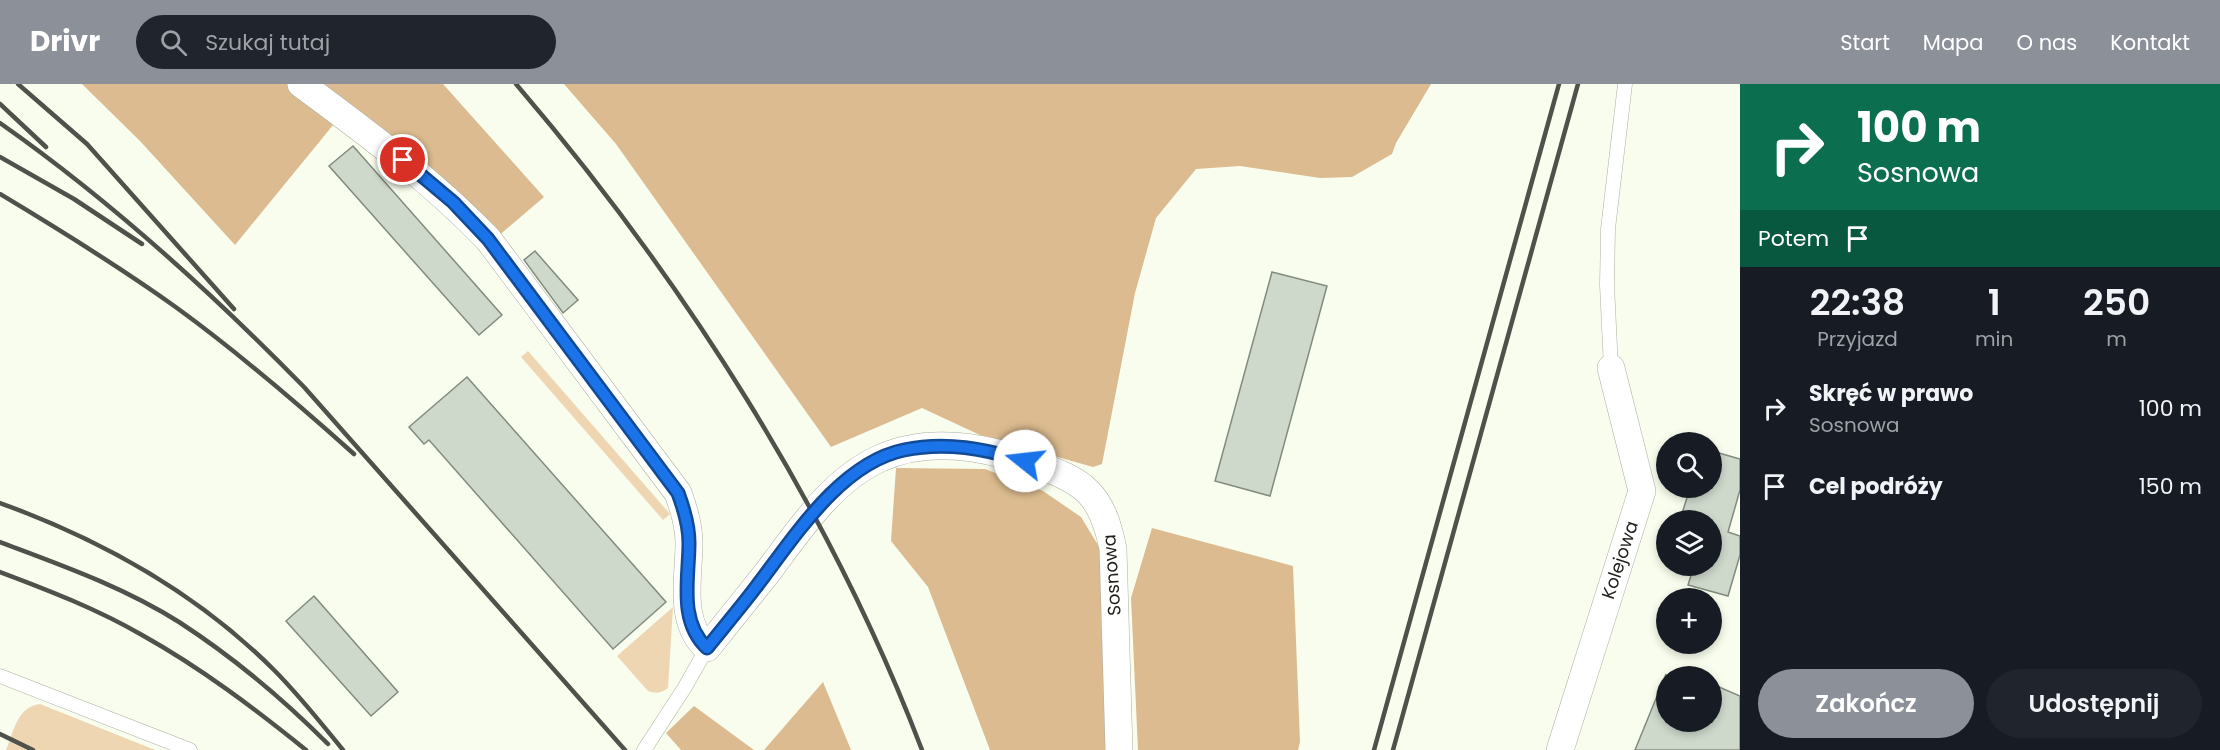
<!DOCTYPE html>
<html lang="pl">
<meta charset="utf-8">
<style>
:root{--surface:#171b24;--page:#20242c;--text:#f1f3f6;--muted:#9ea1a6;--accent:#8c9099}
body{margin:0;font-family:Poppins,sans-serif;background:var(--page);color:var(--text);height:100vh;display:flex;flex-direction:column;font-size:22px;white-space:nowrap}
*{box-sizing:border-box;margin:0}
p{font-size:20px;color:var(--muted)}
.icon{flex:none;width:33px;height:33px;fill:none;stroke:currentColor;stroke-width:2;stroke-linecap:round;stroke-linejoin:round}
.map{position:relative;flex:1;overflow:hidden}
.sheet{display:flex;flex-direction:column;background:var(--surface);width:480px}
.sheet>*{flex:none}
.hud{background:#0b6e4f;color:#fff;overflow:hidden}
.tools{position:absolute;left:1656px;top:348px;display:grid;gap:12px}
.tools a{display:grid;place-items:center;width:66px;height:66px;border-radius:50%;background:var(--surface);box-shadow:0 3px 9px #0003;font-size:30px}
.pin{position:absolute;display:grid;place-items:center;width:51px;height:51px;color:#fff;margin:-26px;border:3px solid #fff;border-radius:50%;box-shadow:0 2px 6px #0007}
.me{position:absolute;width:66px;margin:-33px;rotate:286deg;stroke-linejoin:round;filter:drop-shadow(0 0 4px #0008)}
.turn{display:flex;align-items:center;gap:21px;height:126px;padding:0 18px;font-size:27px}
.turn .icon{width:78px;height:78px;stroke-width:2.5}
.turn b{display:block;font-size:42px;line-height:51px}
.then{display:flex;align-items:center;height:57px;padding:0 18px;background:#0003;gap:12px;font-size:22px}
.eta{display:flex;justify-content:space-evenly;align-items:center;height:102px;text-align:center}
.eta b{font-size:36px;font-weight:600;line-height:42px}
.button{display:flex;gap:12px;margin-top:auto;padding:12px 18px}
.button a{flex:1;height:69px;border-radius:36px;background:var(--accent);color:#fff;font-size:24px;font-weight:600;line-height:69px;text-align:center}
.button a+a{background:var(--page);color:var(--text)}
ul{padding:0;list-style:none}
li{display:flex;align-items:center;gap:18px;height:78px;padding:0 18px}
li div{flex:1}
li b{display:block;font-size:22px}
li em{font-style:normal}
header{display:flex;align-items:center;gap:36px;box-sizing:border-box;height:84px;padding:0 30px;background:var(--accent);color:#fff}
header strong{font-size:28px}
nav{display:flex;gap:33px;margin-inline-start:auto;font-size:21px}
.search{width:420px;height:54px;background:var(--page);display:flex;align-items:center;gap:15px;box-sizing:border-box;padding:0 21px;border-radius:33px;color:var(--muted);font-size:22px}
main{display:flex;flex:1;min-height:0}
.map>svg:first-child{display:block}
.green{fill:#efd6b3}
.forest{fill:#dbbb8f}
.building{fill:#ced8cb;stroke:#828b7f;stroke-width:1.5}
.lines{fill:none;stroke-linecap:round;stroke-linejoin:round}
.lane-casing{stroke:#acafa1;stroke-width:15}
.street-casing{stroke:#acafa1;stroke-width:28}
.lane{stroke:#fff;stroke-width:14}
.street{stroke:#fff;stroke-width:27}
.rail{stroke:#4f524a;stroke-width:4.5}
.route-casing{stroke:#114b97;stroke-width:15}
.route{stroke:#1a73e8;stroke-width:10}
.labels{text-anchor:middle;stroke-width:4.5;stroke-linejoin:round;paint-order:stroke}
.street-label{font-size:18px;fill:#1e201a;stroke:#fff}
</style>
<header>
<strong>Drivr</strong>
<div class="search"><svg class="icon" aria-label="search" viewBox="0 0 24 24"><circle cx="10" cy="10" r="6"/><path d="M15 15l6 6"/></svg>Szukaj tutaj</div>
<nav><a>Start</a><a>Mapa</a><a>O nas</a><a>Kontakt</a></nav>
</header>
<main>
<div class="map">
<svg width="1740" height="666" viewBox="0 0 1740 666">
<rect width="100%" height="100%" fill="#f9fded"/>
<g class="green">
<polygon points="528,267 670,430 663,436 521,273"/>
<path d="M673,523l-5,81c-7,5 -12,6 -20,3l-31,-35z"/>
<path d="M40,620l115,46h-149c8,-19 11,-43 34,-46z"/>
</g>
<g class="forest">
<polygon points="82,0 291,0 338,35 235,161 140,57"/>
<polygon points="315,0 443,0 544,113 497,153"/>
<polygon points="564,0 1431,0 1396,59 1392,70 1352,93 1320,94 1240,82 1196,85 1156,134 1135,209 1102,380 1093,383 980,351 922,324 831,363 616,60"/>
<polygon points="896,384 985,385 1043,407 1081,433 1104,471 1113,666 990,666 928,503 891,457"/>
<polygon points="1152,444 1293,482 1300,658 1298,666 1138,666 1131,514"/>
<polygon points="823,598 851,666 764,666"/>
<polygon points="694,622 754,666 681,666 666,649"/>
</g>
<g class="building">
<polygon points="353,62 502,231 479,251 329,82"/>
<polygon points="535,167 578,216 563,229 524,176"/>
<polygon points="1272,188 1327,202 1270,412 1215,397"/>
<polygon points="467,293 666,518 613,565 429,356 424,360 409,343"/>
<polygon points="1712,367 1740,375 1740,406 1728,448 1740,452 1740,471 1728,512 1688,501 1694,482 1712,482 1712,436 1680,436 1690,404 1712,404"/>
<polygon points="314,512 398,608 371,632 286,537"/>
<polygon points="1666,590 1666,638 1712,638 1712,600 1740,612 1740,666 1635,666"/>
</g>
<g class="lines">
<g class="lane-casing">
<g id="lane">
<polyline points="1611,284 1607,201 1608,145 1625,0"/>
<polyline points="0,592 190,666"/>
<polyline points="644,666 685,603 707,564"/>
</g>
</g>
<g class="street-casing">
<g id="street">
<path d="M301,0c66,49 130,96 187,155l190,254c6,16 11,33 11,50 0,35 -11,79 18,105 20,-25 40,-50 60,-75 31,-41 65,-94 114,-115 48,-22 103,-11 151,5 52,18 70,30 81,86l6,201"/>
<polyline points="1560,666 1642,407 1611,284"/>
</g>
</g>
<use href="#lane" class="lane"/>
<use href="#street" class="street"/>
<g class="rail">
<polyline points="18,0 87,60 234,225"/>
<path d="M516,0c167,195 314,425 406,666"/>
<polyline points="0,20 46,63"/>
<path d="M0,39c110,77 210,168 304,264l321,363"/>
<polyline points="0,73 74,115 142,160"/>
<path d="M0,110c60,36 120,73 177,114 62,45 120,95 177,146"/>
<path d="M0,419c102,37 197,90 274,167 25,25 47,53 69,80"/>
<path d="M0,458c61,23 124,45 179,80 54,35 104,77 149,122"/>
<path d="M0,488c48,18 97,37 142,63 59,33 112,73 164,115"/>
<polyline points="0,650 33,666"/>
<polyline points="1374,666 1559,0"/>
<polyline points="1393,666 1578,0"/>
</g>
</g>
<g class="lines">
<g class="route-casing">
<path id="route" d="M403,76l50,42 35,37 190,254c6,16 11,33 11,50 0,35 -11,78 18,105 16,-20 33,-40 49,-61 37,-48 84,-124 148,-137 42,-9 81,-1 121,11"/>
</g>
<use href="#route" class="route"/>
</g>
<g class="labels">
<g class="street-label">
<text transform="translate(1620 476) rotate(-72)" y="6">Kolejowa</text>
<text transform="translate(1112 491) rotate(-94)" y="6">Sosnowa</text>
</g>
</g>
</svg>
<div class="tools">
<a><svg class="icon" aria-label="search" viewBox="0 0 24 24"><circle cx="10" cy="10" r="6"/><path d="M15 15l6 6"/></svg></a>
<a><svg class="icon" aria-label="layers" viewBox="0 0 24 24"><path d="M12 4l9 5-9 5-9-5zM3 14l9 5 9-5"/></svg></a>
<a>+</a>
<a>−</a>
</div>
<div class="pin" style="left:403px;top:76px;background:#d93025"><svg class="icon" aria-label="arrive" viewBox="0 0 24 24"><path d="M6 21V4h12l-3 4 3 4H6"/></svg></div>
<svg class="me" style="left:1025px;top:377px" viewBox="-20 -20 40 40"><circle r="19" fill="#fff"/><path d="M0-13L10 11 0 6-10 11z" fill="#1a73e8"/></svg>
</div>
<section class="sheet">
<div class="hud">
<div class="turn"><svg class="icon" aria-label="right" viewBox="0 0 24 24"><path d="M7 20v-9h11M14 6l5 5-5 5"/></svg><div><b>100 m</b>Sosnowa</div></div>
<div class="then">Potem<svg class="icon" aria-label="arrive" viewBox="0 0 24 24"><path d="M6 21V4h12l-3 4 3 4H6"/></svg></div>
</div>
<div class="eta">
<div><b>22:38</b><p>Przyjazd</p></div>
<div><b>1</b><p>min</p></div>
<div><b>250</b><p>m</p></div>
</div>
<ul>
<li><svg class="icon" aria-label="right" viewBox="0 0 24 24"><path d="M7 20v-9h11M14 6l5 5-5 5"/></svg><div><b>Skręć w prawo</b><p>Sosnowa</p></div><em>100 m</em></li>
<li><svg class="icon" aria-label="arrive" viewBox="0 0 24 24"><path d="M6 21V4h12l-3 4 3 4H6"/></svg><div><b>Cel podróży</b></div><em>150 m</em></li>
</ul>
<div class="button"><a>Zakończ</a><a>Udostępnij</a></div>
</section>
</main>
